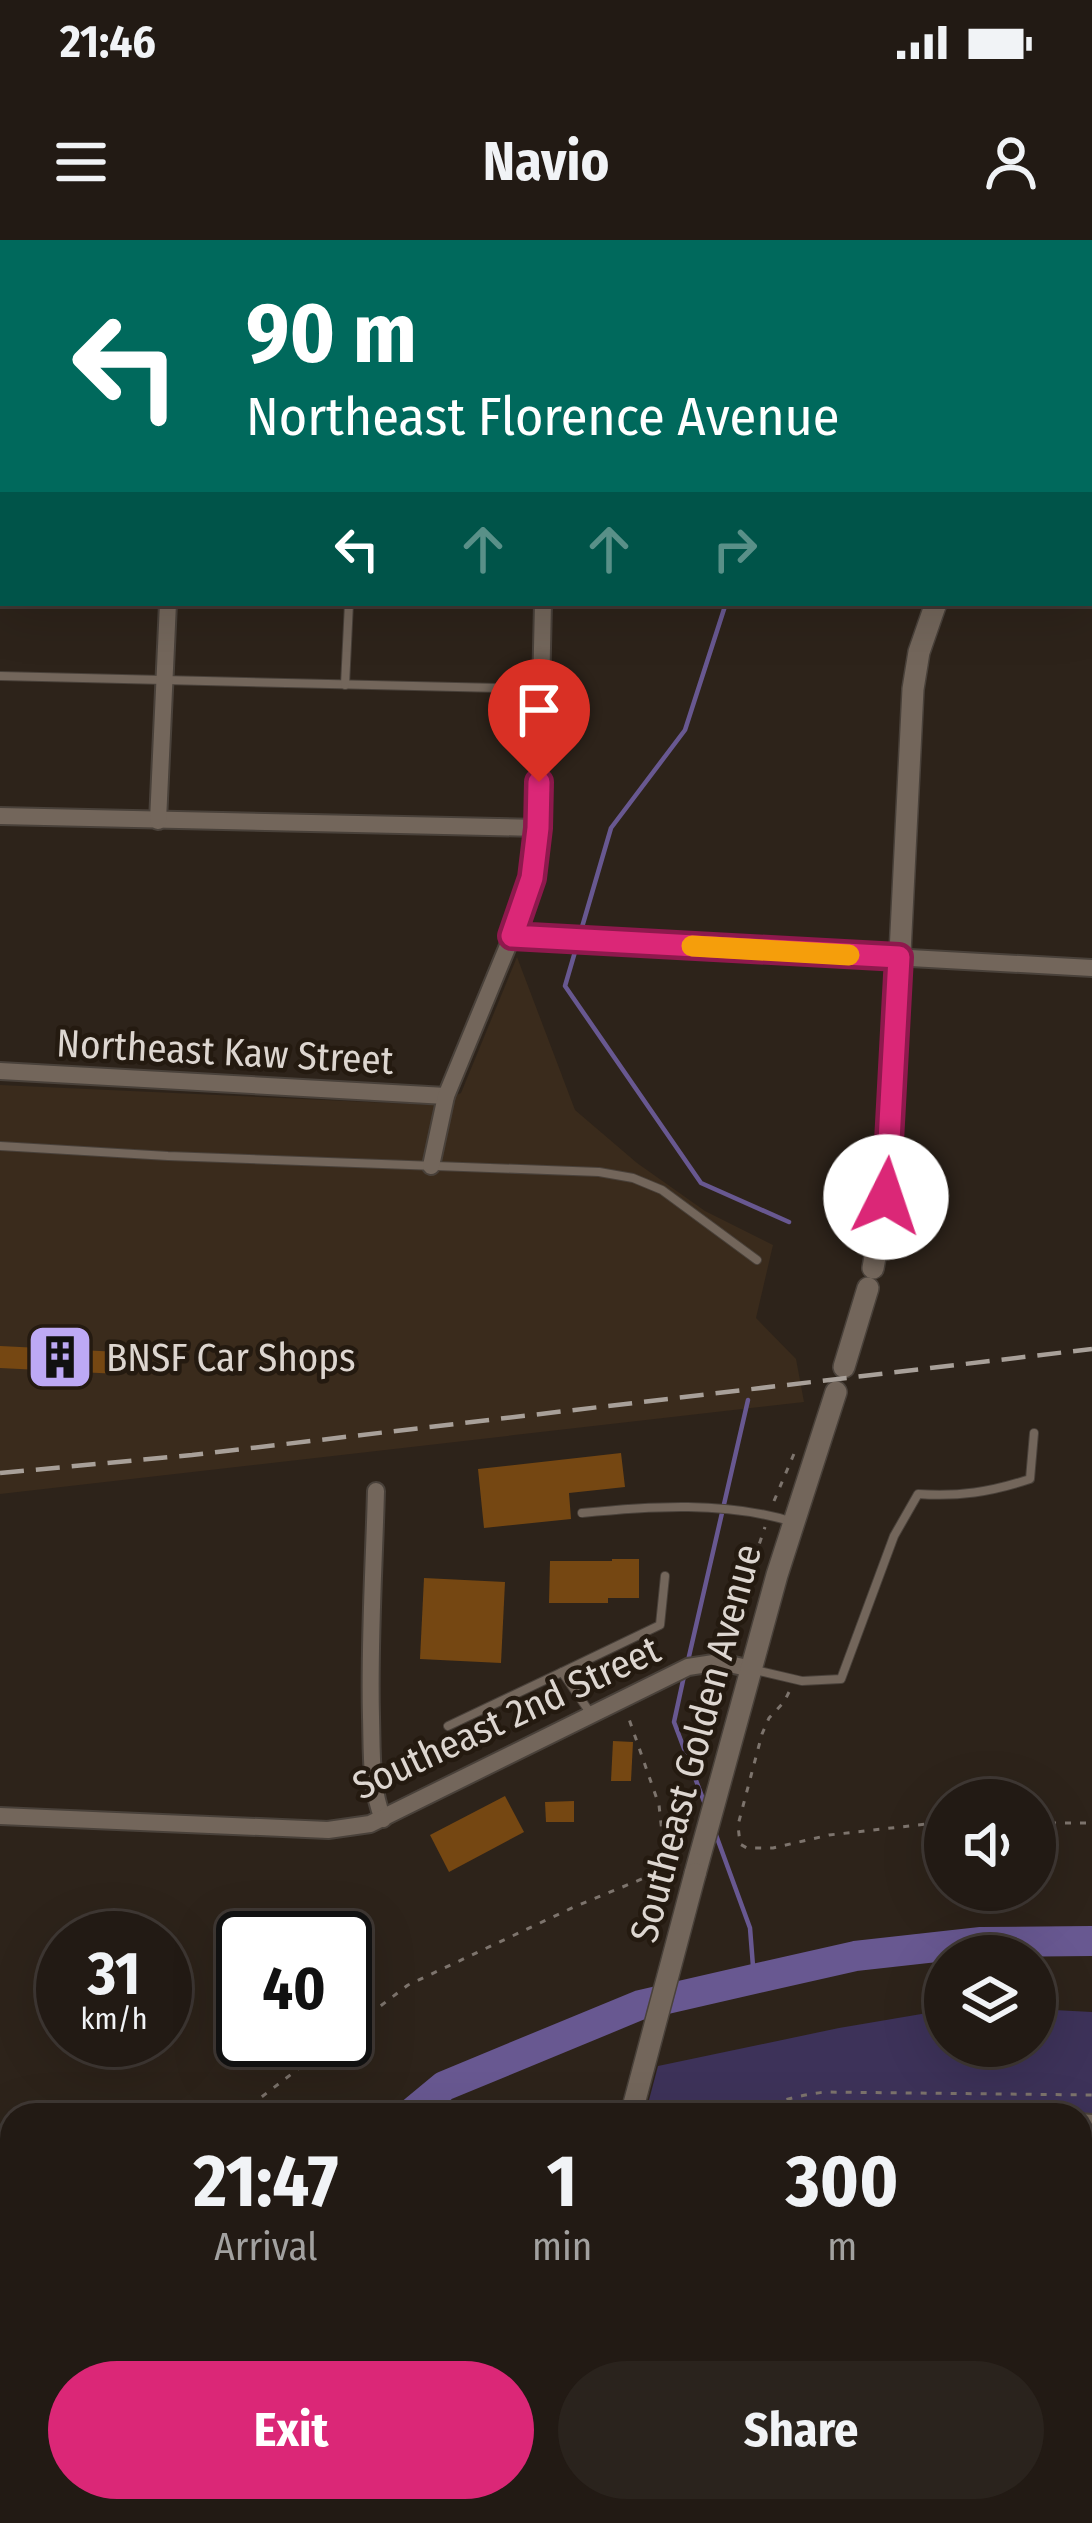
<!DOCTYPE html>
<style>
:root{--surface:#221a14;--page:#2a231d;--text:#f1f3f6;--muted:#a2a1a0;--line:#3f3834;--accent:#db2777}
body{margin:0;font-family:"Fira Sans Condensed",sans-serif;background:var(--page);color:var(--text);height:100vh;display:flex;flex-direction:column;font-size:45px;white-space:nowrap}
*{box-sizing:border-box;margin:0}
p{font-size:39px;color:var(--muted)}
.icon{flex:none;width:66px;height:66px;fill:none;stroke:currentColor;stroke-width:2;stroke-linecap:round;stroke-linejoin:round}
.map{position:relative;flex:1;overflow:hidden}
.panel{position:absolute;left:0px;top:1863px;width:1092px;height:420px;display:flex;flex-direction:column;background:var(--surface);border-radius:36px 36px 0 0;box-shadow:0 12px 48px #0002,0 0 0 3px var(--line)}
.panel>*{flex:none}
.top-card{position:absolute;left:0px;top:0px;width:1092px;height:366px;box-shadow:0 12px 48px #0002,0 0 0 3px var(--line);background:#00695c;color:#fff;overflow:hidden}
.tools{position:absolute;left:924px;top:1539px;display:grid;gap:24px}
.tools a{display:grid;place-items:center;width:132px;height:132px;border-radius:50%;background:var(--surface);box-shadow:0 12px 48px #0002,0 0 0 3px var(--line);font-size:60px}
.speed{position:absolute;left:36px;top:1671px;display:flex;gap:24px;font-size:60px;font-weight:700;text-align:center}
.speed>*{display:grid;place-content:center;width:156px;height:156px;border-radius:50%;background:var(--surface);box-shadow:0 12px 48px #0002,0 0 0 3px var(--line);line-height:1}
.speed small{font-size:30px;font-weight:400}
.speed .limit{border:6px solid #111;border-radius:18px;background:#fff;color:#111}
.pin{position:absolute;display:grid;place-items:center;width:102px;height:102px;color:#fff;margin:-123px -51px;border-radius:50% 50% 50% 0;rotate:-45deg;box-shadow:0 0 12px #0007}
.pin .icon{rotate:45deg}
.me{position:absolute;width:132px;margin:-66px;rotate:4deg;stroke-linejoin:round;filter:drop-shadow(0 0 9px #0008)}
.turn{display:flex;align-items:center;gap:42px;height:252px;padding:0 48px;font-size:54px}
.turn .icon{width:156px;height:156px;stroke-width:2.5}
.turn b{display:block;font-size:84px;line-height:102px}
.lanes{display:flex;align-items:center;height:114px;padding:0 48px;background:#0003;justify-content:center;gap:60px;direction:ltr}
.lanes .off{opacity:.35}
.eta{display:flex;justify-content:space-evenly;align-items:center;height:204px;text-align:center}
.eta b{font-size:72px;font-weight:700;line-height:84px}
.button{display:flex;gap:24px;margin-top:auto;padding:24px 48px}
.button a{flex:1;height:138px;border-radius:72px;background:var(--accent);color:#fff;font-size:48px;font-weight:700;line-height:138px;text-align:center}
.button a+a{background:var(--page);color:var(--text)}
.status{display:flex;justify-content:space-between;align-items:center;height:84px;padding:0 60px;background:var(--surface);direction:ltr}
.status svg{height:33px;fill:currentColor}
header{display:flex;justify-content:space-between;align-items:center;height:156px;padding:0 48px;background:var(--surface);font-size:54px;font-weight:700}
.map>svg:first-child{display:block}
.built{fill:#3a2b1c}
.green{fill:#3d3259}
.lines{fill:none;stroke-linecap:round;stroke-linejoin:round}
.stream{stroke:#685891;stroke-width:4.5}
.river{stroke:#685891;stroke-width:30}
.building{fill:#754712}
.service-casing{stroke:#49413a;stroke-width:10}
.minor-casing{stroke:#49413a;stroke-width:20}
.tertiary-casing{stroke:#49413a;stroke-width:24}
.path{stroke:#7d746d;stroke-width:3;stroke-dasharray:6 9;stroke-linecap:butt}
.service{stroke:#73665b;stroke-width:8}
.minor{stroke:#73665b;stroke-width:16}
.tertiary{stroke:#73665b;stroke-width:21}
.rail{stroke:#a8a099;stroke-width:4.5;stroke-dasharray:24 12;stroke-linecap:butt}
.tertiary-bridge-casing{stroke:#49413a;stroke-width:24;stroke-linecap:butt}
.tertiary-bridge{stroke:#73665b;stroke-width:21}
.route-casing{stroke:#8e194d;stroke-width:30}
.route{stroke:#db2777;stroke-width:21}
.slow{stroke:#f59e0b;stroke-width:21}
.labels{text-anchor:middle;stroke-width:9;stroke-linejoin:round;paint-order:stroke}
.street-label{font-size:39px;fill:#ddd6d0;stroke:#241a10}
.poi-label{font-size:39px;fill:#ddd6d0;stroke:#241a10;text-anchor:start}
</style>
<div class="status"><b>21:46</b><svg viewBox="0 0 49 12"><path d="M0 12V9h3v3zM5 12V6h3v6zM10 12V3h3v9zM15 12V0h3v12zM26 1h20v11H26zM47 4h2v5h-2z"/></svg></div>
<header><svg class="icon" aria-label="menu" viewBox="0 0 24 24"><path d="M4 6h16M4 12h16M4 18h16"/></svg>Navio<svg class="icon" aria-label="person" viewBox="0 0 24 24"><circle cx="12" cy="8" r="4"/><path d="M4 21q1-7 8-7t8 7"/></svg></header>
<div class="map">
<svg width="1092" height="2283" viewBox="0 0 1092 2283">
<rect width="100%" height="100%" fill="#2d231a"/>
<polygon class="built" points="517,717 575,870 637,923 705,971 773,1005 756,1078 796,1119 804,1162 0,1254 0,845 433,865 461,853"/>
<polygon class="green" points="1035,1769 1092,1772 1092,1874 889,1866 821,1866 764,1875 645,1875 658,1826 839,1788 945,1770 945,1806 1035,1806"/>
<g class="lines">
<g class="stream">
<polyline points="1089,342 1092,350"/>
<polyline points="580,694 611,588 685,490 726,363"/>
<polyline points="577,705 565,746 701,943 789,982"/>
<polyline points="687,1425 748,1160"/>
<polyline points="684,1436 674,1482 706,1567"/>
<polyline points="716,1595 750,1688 754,1739"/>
</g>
<g class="river">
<polyline points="409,1875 444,1846 640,1765 855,1716 981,1702 1092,1701"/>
<polyline points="0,2172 12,2166"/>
</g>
</g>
<g class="building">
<polygon points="0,1106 120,1112 119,1134 0,1128"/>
<polygon points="621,1213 625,1247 569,1253 571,1279 484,1288 478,1229"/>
<polygon points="612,1319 639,1319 639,1358 608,1358 608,1363 549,1363 550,1321 612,1321"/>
<polygon points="424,1338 505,1342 501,1423 420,1419"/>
<polygon points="613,1501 633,1502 631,1541 611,1541"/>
<polygon points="505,1556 524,1592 449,1632 430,1595"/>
<polygon points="574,1561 574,1582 546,1582 545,1562"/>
</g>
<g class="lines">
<g class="service-casing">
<g id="service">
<polyline points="368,3 369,0"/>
<polyline points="0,34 3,34"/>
<polyline points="0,115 3,115"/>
<polyline points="0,436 538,449"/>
<polyline points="345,445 349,363"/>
<polyline points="0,906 168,916 599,932 633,938 662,950 757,1020"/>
<path d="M582,1273c69,-7 144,-12 211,9"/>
<path d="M755,1430l47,11 39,-2 53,-143 24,-42c40,3 73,-2 112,-15l4,-46"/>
<polyline points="562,1432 660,1385 665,1336"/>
<polyline points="448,1486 562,1432 591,1474"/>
</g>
</g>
<g class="minor-casing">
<g id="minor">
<polyline points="184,3 184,0"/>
<polyline points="546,3 546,0"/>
<polyline points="0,302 3,302"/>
<polyline points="0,576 538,588"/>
<polyline points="158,581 168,363"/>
<polyline points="512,696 1092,728"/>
<polyline points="0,831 446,856"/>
<polyline points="431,926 446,856 512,696 532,638 538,588 543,363"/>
<path d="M376,1251c-2,75 -7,151 -5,226 1,34 -1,70 12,102"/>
<polyline points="0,1576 328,1590 370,1584 688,1427 720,1422 752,1429"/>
<polyline points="1080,1882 1092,1883"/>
<polyline points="1080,2178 1092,2178"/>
<polyline points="861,2283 861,2271"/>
</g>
</g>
<g class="tertiary-casing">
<g id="tertiary">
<polyline points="1089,186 1092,183"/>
<polyline points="873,1028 886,957 890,916 913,449 919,412 936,363"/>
<polyline points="844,1127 868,1048"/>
<polyline points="695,1634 777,1335 836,1152"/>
<polyline points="593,2283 594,2271"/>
</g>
</g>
<g class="path">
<polyline points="1089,146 1092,144"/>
<polyline points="774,1261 796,1209"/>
<polyline points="726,1403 765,1287"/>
<polyline points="789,1452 784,1462 769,1478 762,1494 738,1585 740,1604 747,1608 773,1608 829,1595 945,1582"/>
<polyline points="1035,1583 1092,1583"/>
<polyline points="684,1595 696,1552"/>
<polyline points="345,1793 408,1745 574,1667 666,1629 659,1565 629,1479"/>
<path d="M654,1864c19,4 39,11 57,10 39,-1 76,-18 114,-22l267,3"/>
<polyline points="238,1875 336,1800"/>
<polyline points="0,2049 12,2043"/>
<polyline points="0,2244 12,2239"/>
<polyline points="572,2283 573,2271"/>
</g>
<use href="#service" class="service"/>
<use href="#minor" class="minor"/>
<use href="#tertiary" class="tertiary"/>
<polyline class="rail" points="0,1233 192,1215 1092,1109"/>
<g class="tertiary-bridge-casing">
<polyline id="tertiary-bridge" points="631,1875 695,1634"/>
</g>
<use href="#tertiary-bridge" class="tertiary-bridge"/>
</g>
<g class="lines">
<g class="route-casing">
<polyline id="route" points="539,542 538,588 532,638 512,696 899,717 886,957"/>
</g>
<use href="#route" class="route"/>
<polyline class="slow" points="692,706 849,715"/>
</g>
<defs>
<g id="building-square" transform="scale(3.45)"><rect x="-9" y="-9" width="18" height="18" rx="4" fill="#bda9f5" stroke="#241a10"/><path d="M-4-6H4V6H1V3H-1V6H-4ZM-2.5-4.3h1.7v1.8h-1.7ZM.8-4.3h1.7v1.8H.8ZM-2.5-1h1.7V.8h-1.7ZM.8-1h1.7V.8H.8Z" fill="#111"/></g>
</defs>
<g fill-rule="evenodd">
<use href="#building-square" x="60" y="1117"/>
</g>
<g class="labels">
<g class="street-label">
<text transform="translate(225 811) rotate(3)" y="14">Northeast Kaw Street</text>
<text transform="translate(506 1477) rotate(-25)" y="14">Southeast 2nd Street</text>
<text transform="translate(695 1503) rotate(-75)" y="14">Southeast Golden Avenue</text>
</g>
<g class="poi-label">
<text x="106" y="1131">BNSF Car Shops</text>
</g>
</g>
</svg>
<div class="tools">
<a><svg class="icon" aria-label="sound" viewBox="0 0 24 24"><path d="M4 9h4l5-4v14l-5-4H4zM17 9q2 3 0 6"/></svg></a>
<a><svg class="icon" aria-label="layers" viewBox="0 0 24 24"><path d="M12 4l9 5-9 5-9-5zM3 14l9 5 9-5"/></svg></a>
</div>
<div class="speed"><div>31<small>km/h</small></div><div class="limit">40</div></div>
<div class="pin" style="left:539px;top:542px;background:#d93025"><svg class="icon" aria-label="arrive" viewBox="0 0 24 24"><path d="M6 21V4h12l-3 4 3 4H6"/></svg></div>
<svg class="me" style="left:886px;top:957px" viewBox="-20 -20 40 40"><circle r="19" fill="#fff"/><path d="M0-13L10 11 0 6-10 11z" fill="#db2777"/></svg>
<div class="top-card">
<div class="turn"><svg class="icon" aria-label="left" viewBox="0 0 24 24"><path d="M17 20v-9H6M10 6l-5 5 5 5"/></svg><div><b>90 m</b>Northeast Florence Avenue</div></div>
<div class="lanes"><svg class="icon" aria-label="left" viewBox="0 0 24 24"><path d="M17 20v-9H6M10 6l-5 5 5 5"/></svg><svg class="icon off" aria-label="ahead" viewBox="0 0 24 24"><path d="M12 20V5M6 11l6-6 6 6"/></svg><svg class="icon off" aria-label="ahead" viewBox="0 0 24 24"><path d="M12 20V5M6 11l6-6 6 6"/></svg><svg class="icon off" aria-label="right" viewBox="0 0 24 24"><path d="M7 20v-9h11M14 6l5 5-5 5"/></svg></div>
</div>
<section class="panel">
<div class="eta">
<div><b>21:47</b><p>Arrival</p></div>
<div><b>1</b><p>min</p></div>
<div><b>300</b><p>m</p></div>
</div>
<div class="button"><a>Exit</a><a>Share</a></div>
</section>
</div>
